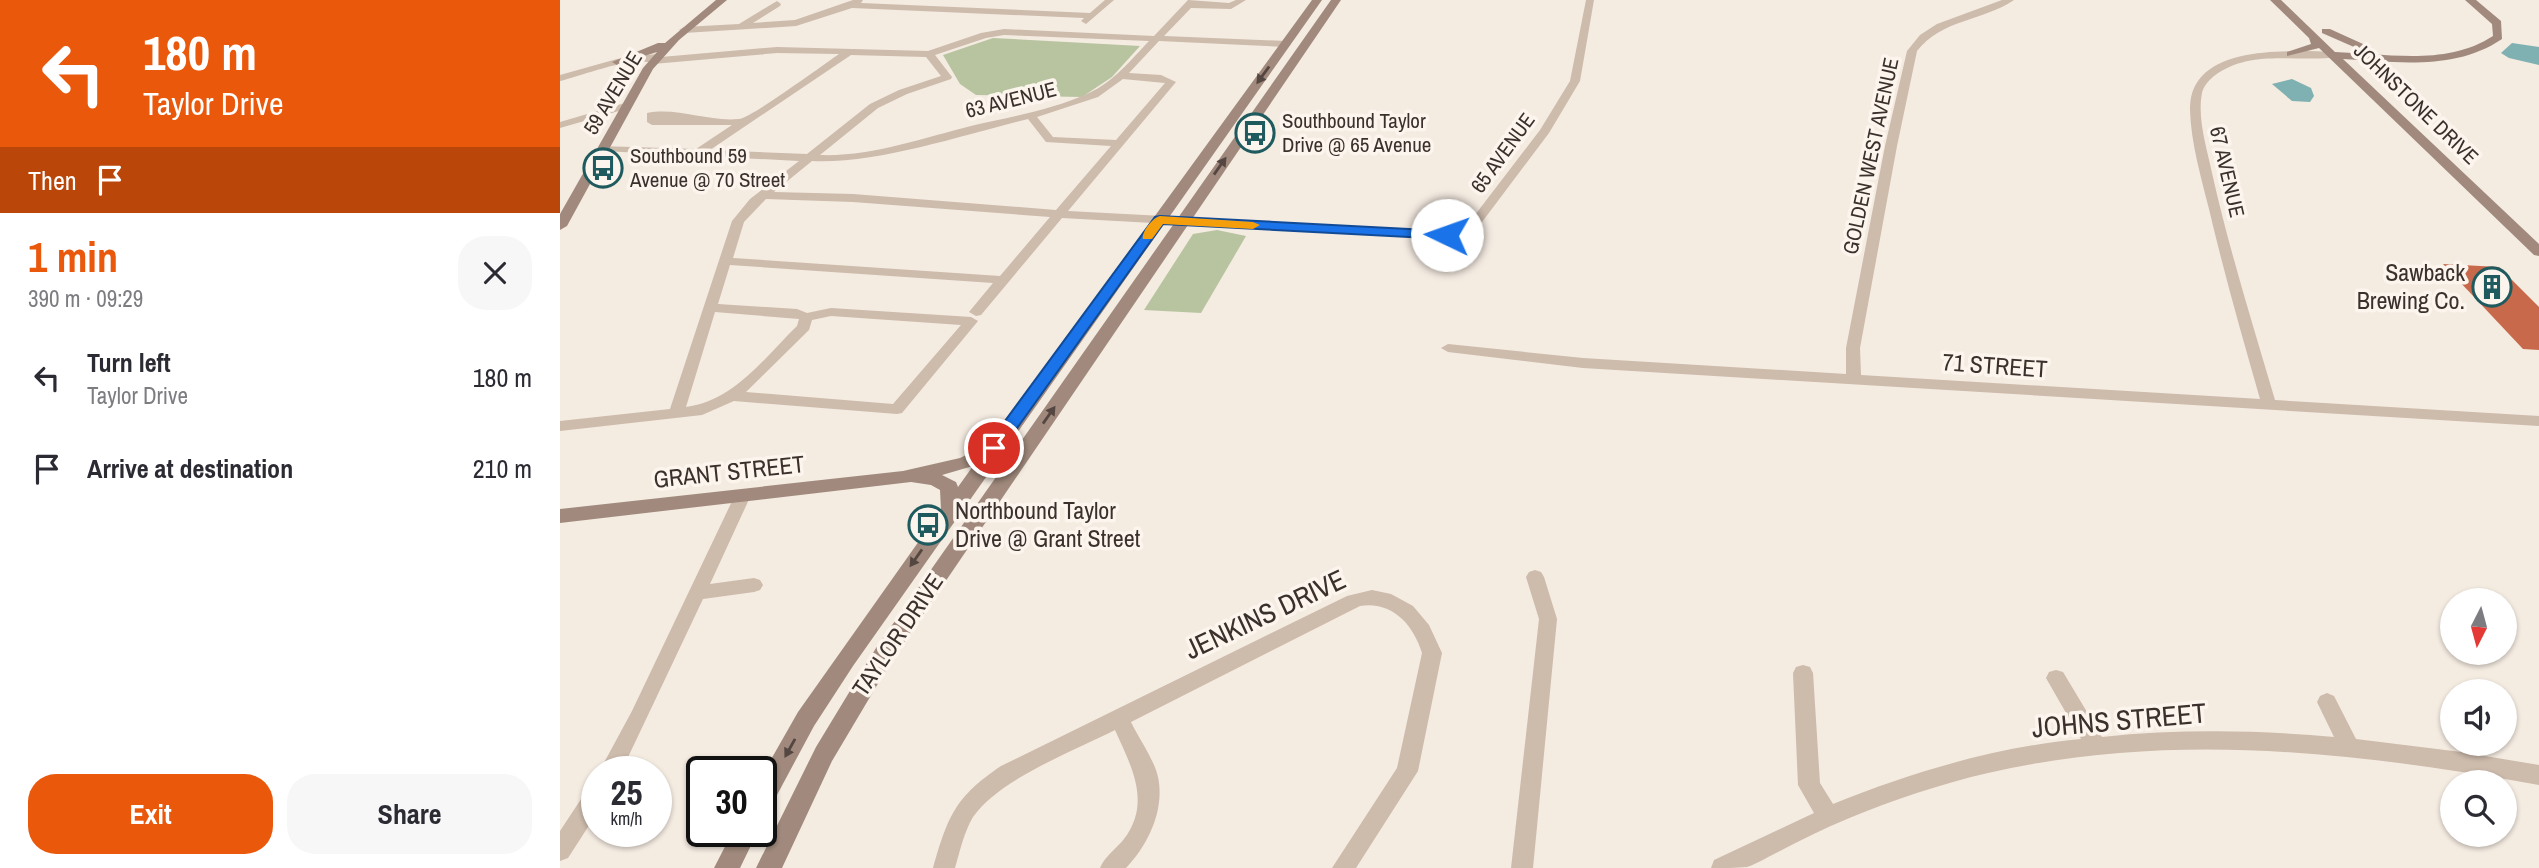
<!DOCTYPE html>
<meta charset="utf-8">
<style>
:root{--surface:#fff;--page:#f7f7f7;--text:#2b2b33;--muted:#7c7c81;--accent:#ea580c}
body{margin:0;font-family:"Archivo Narrow",sans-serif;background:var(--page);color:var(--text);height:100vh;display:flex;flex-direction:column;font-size:26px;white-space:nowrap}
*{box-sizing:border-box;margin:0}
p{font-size:23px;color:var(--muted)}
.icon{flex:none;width:38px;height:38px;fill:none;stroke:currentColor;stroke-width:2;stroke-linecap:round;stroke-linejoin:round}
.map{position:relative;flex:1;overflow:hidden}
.sheet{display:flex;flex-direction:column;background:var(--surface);width:560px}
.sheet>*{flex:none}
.hud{background:#ea580c;color:#fff;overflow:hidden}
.needle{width:46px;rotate:186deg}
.fabs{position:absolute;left:1880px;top:588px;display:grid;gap:14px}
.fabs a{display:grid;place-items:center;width:77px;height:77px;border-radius:50%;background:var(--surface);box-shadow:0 2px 5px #0004;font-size:35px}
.speed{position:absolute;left:21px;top:756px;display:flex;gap:14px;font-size:35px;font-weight:700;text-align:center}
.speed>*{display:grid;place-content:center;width:91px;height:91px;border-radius:50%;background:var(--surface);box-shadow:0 2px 5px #0004;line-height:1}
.speed small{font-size:18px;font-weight:400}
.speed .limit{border:4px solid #111;border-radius:10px;background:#fff;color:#111}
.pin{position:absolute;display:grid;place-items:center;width:60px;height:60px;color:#fff;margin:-30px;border:4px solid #fff;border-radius:50%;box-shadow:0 2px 7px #0007}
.me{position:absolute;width:77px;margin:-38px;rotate:273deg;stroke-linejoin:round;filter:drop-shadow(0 0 5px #0008)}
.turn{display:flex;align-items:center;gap:24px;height:147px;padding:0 28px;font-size:32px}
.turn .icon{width:91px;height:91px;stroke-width:2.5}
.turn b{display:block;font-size:49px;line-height:60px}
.then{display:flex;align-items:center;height:66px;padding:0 28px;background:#0003;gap:14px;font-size:26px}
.round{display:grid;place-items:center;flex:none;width:74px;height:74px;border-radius:28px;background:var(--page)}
.summary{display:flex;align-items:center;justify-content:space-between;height:119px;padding:0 28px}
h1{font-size:42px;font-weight:800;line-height:52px;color:var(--accent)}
.primary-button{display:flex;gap:14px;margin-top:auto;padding:14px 28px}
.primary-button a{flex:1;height:80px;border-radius:28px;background:var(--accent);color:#fff;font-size:28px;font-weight:800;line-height:80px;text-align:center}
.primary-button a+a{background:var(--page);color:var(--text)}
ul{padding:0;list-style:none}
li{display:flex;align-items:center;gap:21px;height:91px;padding:0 28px}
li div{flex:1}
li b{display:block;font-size:26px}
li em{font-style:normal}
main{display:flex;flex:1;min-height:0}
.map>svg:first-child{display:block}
.green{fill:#b8c4a0}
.water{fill:#7fb0b2}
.building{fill:#c8694b}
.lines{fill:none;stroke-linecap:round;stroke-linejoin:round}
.street{fill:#cdbbac;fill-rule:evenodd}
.secondary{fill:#a18a7d;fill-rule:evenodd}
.oneway{fill:#544640}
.route{fill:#1a73e8;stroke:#114b97;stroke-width:2}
.slow{fill:#f59e0b}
.labels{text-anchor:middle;stroke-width:7;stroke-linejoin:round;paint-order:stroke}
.far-street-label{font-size:21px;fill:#3b302b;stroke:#fbf5ee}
.far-poi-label{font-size:21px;fill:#3b302b;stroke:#fbf5ee;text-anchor:start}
.poi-label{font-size:24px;fill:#3b302b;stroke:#fbf5ee;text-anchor:end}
.street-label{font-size:24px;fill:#3b302b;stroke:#fbf5ee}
.near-street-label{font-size:28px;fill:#3b302b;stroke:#fbf5ee}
</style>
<main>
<section class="sheet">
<div class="hud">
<div class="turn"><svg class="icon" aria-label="left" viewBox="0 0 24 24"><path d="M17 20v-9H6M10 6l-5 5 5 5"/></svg><div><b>180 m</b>Taylor Drive</div></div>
<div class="then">Then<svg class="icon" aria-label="arrive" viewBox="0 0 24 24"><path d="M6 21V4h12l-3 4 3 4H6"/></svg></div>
</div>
<div class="summary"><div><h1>1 min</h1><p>390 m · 09:29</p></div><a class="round"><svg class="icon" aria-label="close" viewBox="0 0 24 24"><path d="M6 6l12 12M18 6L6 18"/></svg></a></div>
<ul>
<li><svg class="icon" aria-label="left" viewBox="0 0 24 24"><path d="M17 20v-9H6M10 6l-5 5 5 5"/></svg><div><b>Turn left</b><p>Taylor Drive</p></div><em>180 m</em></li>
<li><svg class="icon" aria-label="arrive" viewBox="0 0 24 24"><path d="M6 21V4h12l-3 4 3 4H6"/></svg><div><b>Arrive at destination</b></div><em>210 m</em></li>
</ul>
<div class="primary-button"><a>Exit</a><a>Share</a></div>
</section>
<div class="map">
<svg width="1979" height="868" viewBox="0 0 1979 868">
<rect width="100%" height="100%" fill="#f4ebe1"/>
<g class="green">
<polygon points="433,38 580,46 552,77 522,97 416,95 400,84 383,55"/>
<polygon points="657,230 686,236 641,313 584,310 633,234"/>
</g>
<g class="water">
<polygon points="1952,43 1979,47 1979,65 1949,58 1941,53"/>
<polygon points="1732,79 1751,88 1754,96 1750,102 1732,101 1712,84"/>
</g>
<polygon class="building" points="1883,264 1939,267 1979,307 1979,350 1963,349"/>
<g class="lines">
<g class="street">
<polygon points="293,0 303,0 301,3 530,13 545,0 554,0 526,24 521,21 524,18 292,8 236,26 124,33 119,30 124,27 179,24 217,1 221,4 220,6 193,23 235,20"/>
<path d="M628,0l41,3 7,-3h10l-15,9 -40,-1 -27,28 122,5 5,3 -5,3 -127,-6 -30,32 32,2 15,7 -108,129 379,20 18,-3 75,-98 30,-49 16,-81h8l-14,81 -31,52 -76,101 -26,5 -385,-21 -81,97 -5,1 -7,-4 24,-29 -263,-18 -12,39 79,5 10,4 24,-5 140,9 7,4 -76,92 -5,1 -163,-13 -32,14 -142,16v-10l110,-12 62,-188 18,-22 49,-38 -196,-10 -4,-1v-4l97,3 36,-24h-80l-5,-3v-9c31,-6 60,9 92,6 12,-1 84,-54 100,-65l-62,-1 -124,11c-17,-10 -72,12 -93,17v-6l57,-16 39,-5 5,3 116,-10 151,4 53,-18 23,-4 150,7zM444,35l145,6c-18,19 -36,41 -60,52 -37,17 -79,24 -118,33 -48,12 -101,31 -151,29l58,-47 29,-14 44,-15 1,-2 -17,-22 51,-17zM291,55l75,2 15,19 -42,14 -29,14 -63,50 -97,-4zM563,79l42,4 -49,57 -63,-3 -16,-20 61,-20zM468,119l18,23 65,4 -55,64 -203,-16 -79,-2 38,-31c66,3 150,-26 216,-42zM206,199l87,3 197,15 -50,59 -267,-18 11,-36zM155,312l84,7 -2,7c-32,31 -64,76 -111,81zM271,316l130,9 -68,79 -147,-12 63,-62 3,-10z"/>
<path d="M1442,0h12c-31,21 -72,19 -97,51l-20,95 -37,202 1,27 399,24c-18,-63 -36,-126 -51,-190 -8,-32 -18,-66 -19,-99 0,-14 3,-24 12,-34 28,-30 96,-25 133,-24l3,1v4c-42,6 -87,-9 -124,19 -5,4 -11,11 -12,17 -5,26 5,55 10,80 17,76 41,152 63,227l264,16v10l-956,-58 -135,-16 -7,-4 7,-4 135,14 263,16v-26l39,-202 22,-95 13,-16 17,-11z"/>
<polygon points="65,103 69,104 69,108 0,128 0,122"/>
<polygon points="183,489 189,491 191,495 150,584 194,578 200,580 203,585 200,590 194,592 143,599 61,772 39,772 72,711 175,495 177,491"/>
<polygon points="975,570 981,572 984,577 997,619 973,868 951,868 979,619 966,577 969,572"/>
<path d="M812,590l19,4 22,12 16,19 13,28 -24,118 -62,97h-24l65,-100 25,-115c-9,-29 -30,-52 -62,-47l-229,116c8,17 23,37 27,55 7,33 -10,68 -32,91h-26c5,-12 16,-19 24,-29 28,-37 7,-73 -9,-109 -41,21 -116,49 -142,87 -9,15 -13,34 -18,51h-22c15,-52 22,-71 68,-102l346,-170z"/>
<path d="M1243,665l7,2 3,6 7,110 13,21c79,-32 163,-57 248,-65l-35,-61 3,-6 7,-2 7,2 39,65c77,-8 155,-7 232,0l-17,-35 3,-6 7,-3 7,3 22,43 105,13 78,13v20c-182,-33 -369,-54 -551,-12 -48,11 -95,27 -141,46 -24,10 -48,22 -71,34 -9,4 -19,11 -29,14 -10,1 -25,1 -36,1l3,-8 100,-47 -16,-28 -5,-112 3,-6z"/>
<polygon points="37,784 37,813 8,858 0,861 0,831 29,787"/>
</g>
<g class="secondary">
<polygon points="156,0 167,0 119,40 93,69 7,226 0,230 0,214 83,68 97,52 57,65 52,62 98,43 105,43"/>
<path d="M752,0h10l-469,666 -39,60 -44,82 -9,3v-34l37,-65 143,-202 -1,-20 -9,-5 -20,-3 -351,41v-14l343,-38 57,-13 29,-14zM413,466l-15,21 -2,-5 -14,-7z"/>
<polygon points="771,0 781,0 332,660 272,761 222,868 196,868 256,747 316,648"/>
<path d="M1710,0h11l54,52 35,2 -48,-21v-4h8l44,20 1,2 -5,3c42,3 86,6 123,-18l-1,-12 -27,-24h11l25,21 1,18c-47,32 -106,23 -159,20l196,185v12l-5,-1 -215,-207 -32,8v-4l24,-8 -2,-6z"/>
<polygon points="173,831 198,831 180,868 154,868"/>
</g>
</g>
<defs><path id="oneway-solid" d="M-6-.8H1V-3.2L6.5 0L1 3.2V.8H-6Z" transform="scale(1.75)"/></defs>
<g class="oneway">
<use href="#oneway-solid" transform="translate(703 75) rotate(126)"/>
<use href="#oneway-solid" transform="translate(660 166) rotate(-55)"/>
<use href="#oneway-solid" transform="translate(489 415) rotate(-55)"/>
<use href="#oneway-solid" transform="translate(356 558) rotate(125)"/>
<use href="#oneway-solid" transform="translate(230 748) rotate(119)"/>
</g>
<polygon class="route" points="600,216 887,231 893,235 887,239 603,224 440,452 428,452 426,448 428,444 595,217"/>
<path class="slow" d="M600,216l93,6 7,3 -7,4 -90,-5 -11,15h-9c-2,-6 9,-21 17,-23z"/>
<defs>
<g id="bus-ring" transform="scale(2.0125)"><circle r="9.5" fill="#fbf5ee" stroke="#1f5a5e" stroke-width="1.5"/><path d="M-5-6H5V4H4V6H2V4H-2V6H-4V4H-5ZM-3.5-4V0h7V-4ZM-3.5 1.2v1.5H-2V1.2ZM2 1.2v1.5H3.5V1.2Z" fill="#1f5a5e"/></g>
<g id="building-ring" transform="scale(2.0125)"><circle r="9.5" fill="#fbf5ee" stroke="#1f5a5e" stroke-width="1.5"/><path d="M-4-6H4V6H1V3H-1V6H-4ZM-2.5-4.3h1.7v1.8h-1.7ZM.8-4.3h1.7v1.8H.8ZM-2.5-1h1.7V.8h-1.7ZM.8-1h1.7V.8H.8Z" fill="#1f5a5e"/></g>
</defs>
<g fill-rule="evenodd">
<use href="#bus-ring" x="695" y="133"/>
<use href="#bus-ring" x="43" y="168"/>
<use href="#building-ring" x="1932" y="287"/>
<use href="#bus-ring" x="368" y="525"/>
</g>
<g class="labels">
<g class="far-street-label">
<text transform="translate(53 93) rotate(-59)" y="7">59 AVENUE</text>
<text transform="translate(451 100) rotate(-14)" y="7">63 AVENUE</text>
<text transform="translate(1856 104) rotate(44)" y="7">JOHNSTONE DRIVE</text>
<text transform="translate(943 153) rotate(-54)" y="7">65 AVENUE</text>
<text transform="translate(1311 156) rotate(-78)" y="7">GOLDEN WEST AVENUE</text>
<text transform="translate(1667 172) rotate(77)" y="7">67 AVENUE</text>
</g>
<g class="far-poi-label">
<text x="722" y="128">Southbound Taylor<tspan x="722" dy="24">Drive @ 65 Avenue</tspan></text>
<text x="70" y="163">Southbound 59<tspan x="70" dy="24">Avenue @ 70 Street</tspan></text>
</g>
<g class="poi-label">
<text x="1905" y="281">Sawback<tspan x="1905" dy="28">Brewing Co.</tspan></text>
<text x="395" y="519" text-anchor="start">Northbound Taylor<tspan x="395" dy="28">Drive @ Grant Street</tspan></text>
</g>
<g class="street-label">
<text transform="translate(1435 366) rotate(4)" y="8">71 STREET</text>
<text transform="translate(169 472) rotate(-6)" y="8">GRANT STREET</text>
<text transform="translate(338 635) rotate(-56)" y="8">TAYLOR DRIVE</text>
</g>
<g class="near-street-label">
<text transform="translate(705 614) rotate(-25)" y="10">JENKINS DRIVE</text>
<text transform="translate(1559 720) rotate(-5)" y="10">JOHNS STREET</text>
</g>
</g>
</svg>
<div class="fabs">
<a><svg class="needle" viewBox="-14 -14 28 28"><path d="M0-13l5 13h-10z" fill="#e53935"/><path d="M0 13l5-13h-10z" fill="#7c7c81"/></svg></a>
<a><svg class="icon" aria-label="sound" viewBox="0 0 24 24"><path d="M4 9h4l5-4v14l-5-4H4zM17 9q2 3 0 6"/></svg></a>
<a><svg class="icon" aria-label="search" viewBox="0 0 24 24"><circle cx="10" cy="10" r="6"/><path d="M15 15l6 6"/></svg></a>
</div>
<div class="speed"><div>25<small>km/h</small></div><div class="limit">30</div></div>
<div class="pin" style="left:434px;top:448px;background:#d93025"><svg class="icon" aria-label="arrive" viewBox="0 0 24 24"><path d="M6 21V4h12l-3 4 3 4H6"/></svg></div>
<svg class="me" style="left:887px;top:235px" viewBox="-20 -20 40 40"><circle r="19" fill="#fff"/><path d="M0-13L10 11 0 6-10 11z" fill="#1a73e8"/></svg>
</div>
</main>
